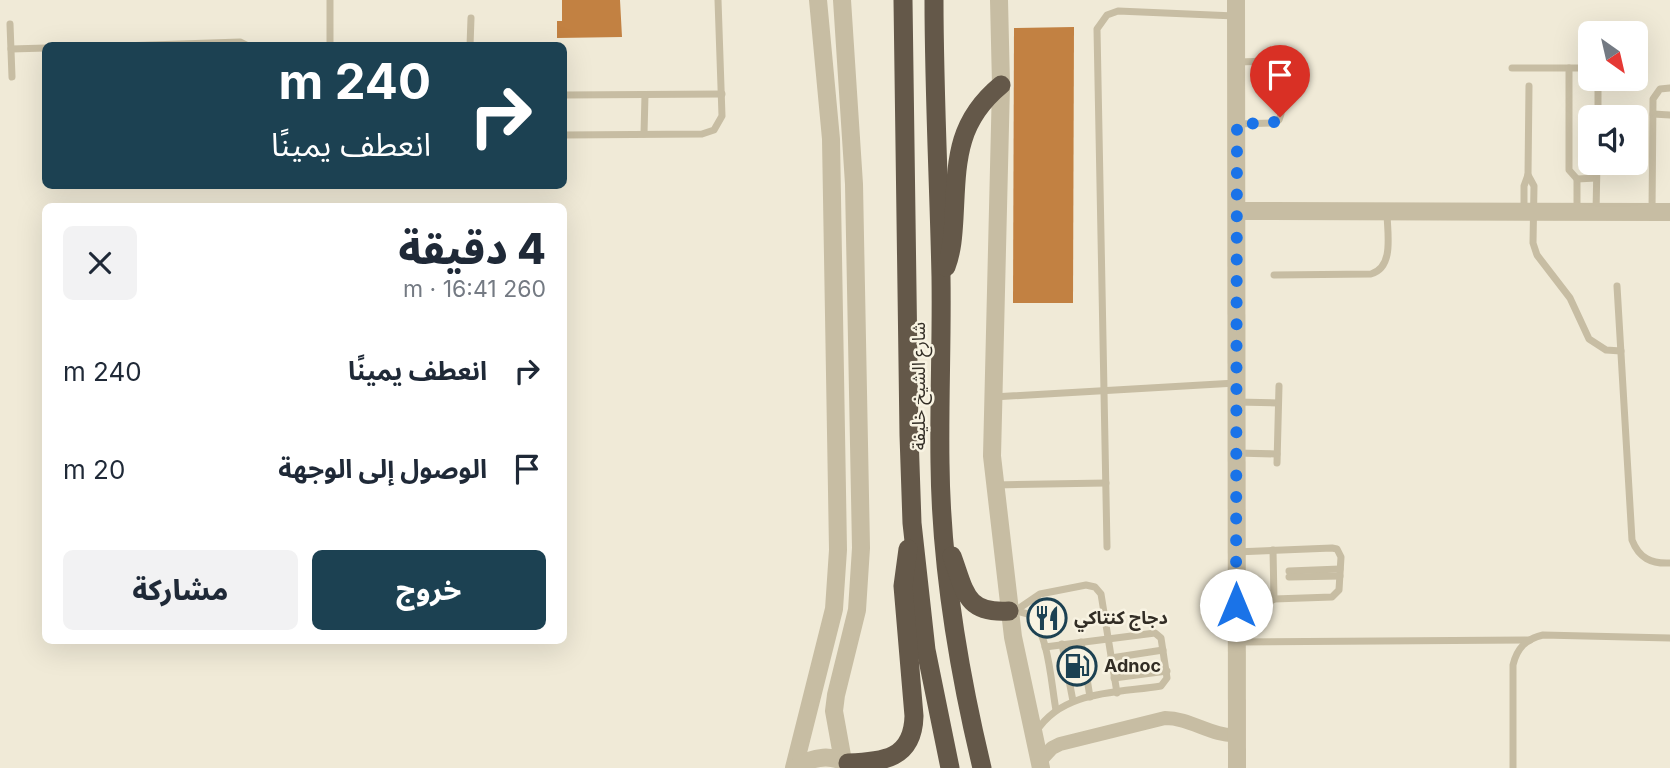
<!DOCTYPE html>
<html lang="ar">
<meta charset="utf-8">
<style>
:root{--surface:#fff;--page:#f2f2f3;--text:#1f2937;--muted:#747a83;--accent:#1c4152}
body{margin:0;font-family:Inter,"Noto Sans Arabic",sans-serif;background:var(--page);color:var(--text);direction:rtl;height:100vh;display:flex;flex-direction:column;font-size:26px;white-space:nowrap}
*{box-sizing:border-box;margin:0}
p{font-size:23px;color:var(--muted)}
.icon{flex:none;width:38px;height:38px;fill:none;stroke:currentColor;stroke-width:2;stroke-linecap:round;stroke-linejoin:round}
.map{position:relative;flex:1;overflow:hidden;direction:ltr}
.panel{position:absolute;left:42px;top:203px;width:525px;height:441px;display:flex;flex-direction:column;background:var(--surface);border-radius:10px;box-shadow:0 7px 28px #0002;direction:rtl}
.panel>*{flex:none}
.banner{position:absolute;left:42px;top:42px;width:525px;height:147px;border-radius:10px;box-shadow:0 7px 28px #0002;direction:rtl;background:#1c4152;color:#fff;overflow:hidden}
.needle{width:46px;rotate:146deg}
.controls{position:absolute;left:1578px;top:21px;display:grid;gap:14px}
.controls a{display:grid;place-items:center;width:70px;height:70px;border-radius:10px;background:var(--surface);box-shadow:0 7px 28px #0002;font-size:35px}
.pin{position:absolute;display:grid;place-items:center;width:60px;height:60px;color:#fff;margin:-72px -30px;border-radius:50% 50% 50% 0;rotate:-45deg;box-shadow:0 0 7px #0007}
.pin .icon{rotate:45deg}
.me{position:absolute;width:77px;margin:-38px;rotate:0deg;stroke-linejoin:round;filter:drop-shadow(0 0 5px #0008)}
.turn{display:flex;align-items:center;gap:24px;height:147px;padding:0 21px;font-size:32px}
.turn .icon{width:91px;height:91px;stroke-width:2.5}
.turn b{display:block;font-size:49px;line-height:60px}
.round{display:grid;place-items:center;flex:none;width:74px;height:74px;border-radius:10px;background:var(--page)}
.overview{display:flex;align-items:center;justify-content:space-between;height:119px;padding:0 21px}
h1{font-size:42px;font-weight:800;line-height:52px}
.action{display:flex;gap:14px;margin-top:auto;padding:14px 21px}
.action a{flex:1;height:80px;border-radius:10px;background:var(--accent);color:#fff;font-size:28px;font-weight:800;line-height:80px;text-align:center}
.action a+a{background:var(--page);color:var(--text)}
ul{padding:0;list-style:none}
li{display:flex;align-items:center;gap:21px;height:98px;padding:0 21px}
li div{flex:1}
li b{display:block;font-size:26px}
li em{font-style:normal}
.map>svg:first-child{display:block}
.building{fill:#c28142}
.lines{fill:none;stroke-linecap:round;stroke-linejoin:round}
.service{stroke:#c7bda3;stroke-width:7}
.minor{stroke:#c7bda3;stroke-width:14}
.tertiary{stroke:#c7bda3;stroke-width:18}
.trunk{stroke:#645849;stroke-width:19}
.route{stroke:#1a73e8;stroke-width:12;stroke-dasharray:0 21.6}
.labels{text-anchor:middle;stroke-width:5;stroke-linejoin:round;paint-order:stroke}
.street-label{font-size:18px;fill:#322d25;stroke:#f8f3e2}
.poi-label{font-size:18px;font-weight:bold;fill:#322d25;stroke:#f8f3e2;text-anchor:start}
</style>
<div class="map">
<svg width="1670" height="768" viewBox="0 0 1670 768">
<rect width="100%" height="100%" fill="#f0ead7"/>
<g class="building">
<polygon points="562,0 620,0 622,37 557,38 557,21 562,21"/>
<polygon points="1074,27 1073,303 1013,303 1014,28"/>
</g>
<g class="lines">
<g class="service">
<polyline points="330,0 330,46"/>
<polyline points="10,24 12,77"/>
<polyline points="121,46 240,42 248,46"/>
<polyline points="470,46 471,18"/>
<polyline points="11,49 46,48"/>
<polyline points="1237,62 1273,61 1278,63 1281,114 1279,120 1274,123 1237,124"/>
<polyline points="1512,68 1591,68"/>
<polyline points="1569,68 1569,170 1577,179 1596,178"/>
<polyline points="564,95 722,94"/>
<polyline points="1653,114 1670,115"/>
<polyline points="1598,117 1598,79"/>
<polyline points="644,134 645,95"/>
<polyline points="564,135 702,134 714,130 722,116 718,0"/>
<polyline points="1528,175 1534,186 1533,243 1537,255 1570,298 1589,339 1606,350 1621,351"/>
<polyline points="1577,210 1577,179"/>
<polyline points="1652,211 1653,99 1660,89 1670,88"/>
<polyline points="1524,212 1524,186 1528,175 1529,86"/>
<polyline points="1596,212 1597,163"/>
<path d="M1274,275l97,-1c24,-7 16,-42 16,-62"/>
<path d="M1617,286l15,254c7,18 19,24 38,23"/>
<polyline points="993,397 1236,383"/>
<polyline points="1237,402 1278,403"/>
<polyline points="1237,453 1277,454"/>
<polyline points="1277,463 1279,386"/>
<polyline points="995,485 1106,483"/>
<polyline points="1107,547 1097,29 1107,15 1118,11 1235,16"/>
<polyline points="1273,550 1274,599"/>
<polyline points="1236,552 1332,548 1337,549 1341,557 1339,590 1332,597 1274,599 1266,604 1237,605"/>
<polyline points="1289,571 1340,569"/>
<polyline points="1289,577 1340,576"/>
<polyline points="1015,611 1040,594 1086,585 1095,587 1101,594 1117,693"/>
<path d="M1016,611l12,3c21,17 23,70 28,96"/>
<polyline points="1081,642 1090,697"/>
<polyline points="1236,642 1530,640"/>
<polyline points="1062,644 1073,701"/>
<polyline points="1111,658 1163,650"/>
<polyline points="1114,678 1167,671"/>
<path d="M1036,732c26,-42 82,-39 125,-46l6,-8 -6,-40 -6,-5 -110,14"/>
<path d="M1513,768v-103c4,-17 13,-26 30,-30l127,3"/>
</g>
<path class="minor" d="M1039,762l13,-14 8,-4 105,-26c26,0 47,19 72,17"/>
<g class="tertiary">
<polyline points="842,0 854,184 861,548 857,610 836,695 834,711 843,761"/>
<polyline points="999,0 1001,85 992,456 1013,637 1041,768"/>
<polyline points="1236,0 1237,768"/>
<polyline points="1237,211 1670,212"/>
<polyline points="794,768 834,609 838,550 831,139 818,0"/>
<path d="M795,768c18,-12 38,-15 56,-2"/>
</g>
<g class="trunk">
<polyline points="903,0 909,435 912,523 926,650 950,768"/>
<path d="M934,0c0,92 5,184 7,277 1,62 -2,124 -1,186 1,103 18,205 42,305"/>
<path d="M946,267c6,-16 7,-32 8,-49 3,-55 1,-95 47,-133"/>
<path d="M952,556c13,35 13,58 57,55"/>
<path d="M848,763c35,-1 65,-4 66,-47l-11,-130 5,-37"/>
</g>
</g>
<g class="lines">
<polyline class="route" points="1236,605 1237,124 1273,123 1280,117"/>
</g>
<defs>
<g id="restaurant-ring" transform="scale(2.0125)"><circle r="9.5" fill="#f8f3e2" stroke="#1c4152" stroke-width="1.5"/><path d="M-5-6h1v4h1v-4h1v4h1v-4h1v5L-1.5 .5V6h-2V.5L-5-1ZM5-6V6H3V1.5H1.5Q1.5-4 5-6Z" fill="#1c4152"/></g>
<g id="fuel-ring" transform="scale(2.0125)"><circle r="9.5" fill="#f8f3e2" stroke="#1c4152" stroke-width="1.5"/><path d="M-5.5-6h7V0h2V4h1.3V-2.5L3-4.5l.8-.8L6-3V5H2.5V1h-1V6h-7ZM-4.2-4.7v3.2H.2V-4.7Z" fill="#1c4152"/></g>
</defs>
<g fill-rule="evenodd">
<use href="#restaurant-ring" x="1047" y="618"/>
<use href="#fuel-ring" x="1077" y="666"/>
</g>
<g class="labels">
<g class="street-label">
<text transform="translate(919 386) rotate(-90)" y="6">شارع الشيخ خليفة</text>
</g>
<g class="poi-label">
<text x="1074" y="624">دجاج كنتاكي</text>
<text x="1104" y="672">Adnoc</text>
</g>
</g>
</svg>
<div class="controls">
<a><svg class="needle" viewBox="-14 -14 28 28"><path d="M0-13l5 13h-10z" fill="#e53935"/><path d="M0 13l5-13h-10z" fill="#747a83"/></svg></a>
<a><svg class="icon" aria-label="sound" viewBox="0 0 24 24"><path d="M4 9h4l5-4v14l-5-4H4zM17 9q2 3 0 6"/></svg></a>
</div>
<div class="pin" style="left:1280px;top:117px;background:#d93025"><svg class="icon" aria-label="arrive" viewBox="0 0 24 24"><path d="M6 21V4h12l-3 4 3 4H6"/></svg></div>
<svg class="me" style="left:1236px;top:605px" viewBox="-20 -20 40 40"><circle r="19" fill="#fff"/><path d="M0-13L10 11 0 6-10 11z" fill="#1a73e8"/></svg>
<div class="banner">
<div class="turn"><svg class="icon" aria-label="right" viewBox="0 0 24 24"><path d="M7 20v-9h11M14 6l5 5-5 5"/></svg><div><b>240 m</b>انعطف يمينًا</div></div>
</div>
<section class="panel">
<div class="overview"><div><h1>4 دقيقة</h1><p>260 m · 16:41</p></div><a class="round"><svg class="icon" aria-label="close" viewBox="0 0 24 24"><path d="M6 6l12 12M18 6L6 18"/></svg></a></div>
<ul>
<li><svg class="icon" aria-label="right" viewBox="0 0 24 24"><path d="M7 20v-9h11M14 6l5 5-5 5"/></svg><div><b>انعطف يمينًا</b></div><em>240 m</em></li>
<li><svg class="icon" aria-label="arrive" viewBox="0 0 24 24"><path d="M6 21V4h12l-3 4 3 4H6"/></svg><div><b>الوصول إلى الوجهة</b></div><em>20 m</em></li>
</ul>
<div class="action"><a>خروج</a><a>مشاركة</a></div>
</section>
</div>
